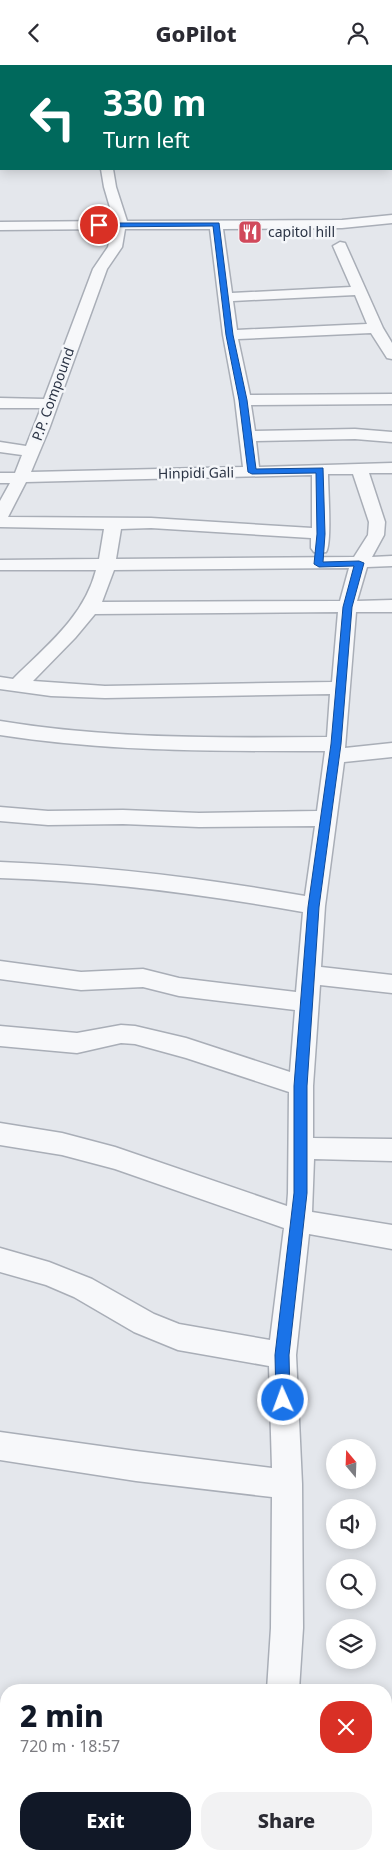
<!DOCTYPE html>
<meta charset="utf-8">
<style>
:root{--surface:#fff;--page:#f2f2f3;--text:#2b2b33;--muted:#7c7c81;--accent:#111827}
body{margin:0;font-family:"Noto Sans",sans-serif;background:var(--page);color:var(--text);height:100vh;display:flex;flex-direction:column;font-size:19px;white-space:nowrap}
*{box-sizing:border-box;margin:0}
p{font-size:16px;color:var(--muted)}
.icon{flex:none;width:28px;height:28px;fill:none;stroke:currentColor;stroke-width:2;stroke-linecap:round;stroke-linejoin:round}
.map{position:relative;flex:1;overflow:hidden}
.drawer{position:absolute;left:0px;top:1619px;width:392px;height:176px;display:flex;flex-direction:column;background:var(--surface);border-radius:20px 20px 0 0;box-shadow:0 2px 12px #0003}
.drawer>*{flex:none}
.hud{position:absolute;left:0px;top:0px;width:392px;height:105px;box-shadow:0 2px 12px #0003;background:#00695c;color:#fff;overflow:hidden}
.needle{width:32px;rotate:341deg}
.fabs{position:absolute;left:326px;top:1374px;display:grid;gap:10px}
.fabs a{display:grid;place-items:center;width:50px;height:50px;border-radius:50%;background:var(--surface);box-shadow:0 2px 12px #0003;font-size:25px}
.pin{position:absolute;display:grid;place-items:center;width:42px;height:42px;color:#fff;margin:-21px;border:2px solid #fff;border-radius:50%;box-shadow:0 1px 5px #0007}
.me{position:absolute;width:55px;margin:-28px;rotate:358deg;stroke-linejoin:round;filter:drop-shadow(0 0 4px #0008)}
.turn{display:flex;align-items:center;gap:18px;height:105px;padding:0 20px;font-size:22px}
.turn .icon{width:65px;height:65px;stroke-width:2.5}
.turn b{display:block;font-size:35px;line-height:42px}
.round{display:grid;place-items:center;flex:none;width:52px;height:52px;border-radius:20px;background:var(--page)}
.overview{display:flex;align-items:center;justify-content:space-between;height:85px;padding:0 20px}
h1{font-size:30px;font-weight:800;line-height:38px;color:var(--accent)}
.primary-button{display:flex;gap:10px;margin-top:auto;padding:10px 20px}
.primary-button a{flex:1;height:58px;border-radius:20px;background:var(--accent);color:#fff;font-size:20px;font-weight:800;line-height:58px;text-align:center}
.primary-button a+a{background:var(--page);color:var(--text)}
header{display:flex;justify-content:space-between;align-items:center;height:65px;padding:0 20px;background:var(--surface);font-size:22px;font-weight:800}
.map>svg:first-child{display:block}
.lines{fill:none;stroke-linecap:round;stroke-linejoin:round}
.minor-casing{stroke:#a9aeb7;stroke-width:3}
.secondary-casing{stroke:#a9aeb7;stroke-width:2}
.minor{fill:#f7f8fa;fill-rule:evenodd}
.secondary{fill:#fff;fill-rule:evenodd}
.route{fill:#1a73e8;stroke:#114b97}
.labels{text-anchor:middle;stroke-width:5;stroke-linejoin:round;paint-order:stroke}
.far-poi-label{font-size:14px;fill:#2b3445;stroke:#f4f6f9;text-anchor:start}
.far-street-label{font-size:14px;fill:#2b3445;stroke:#f4f6f9}
</style>
<header><svg class="icon" aria-label="back" viewBox="0 0 24 24"><path d="M15 5l-7 7 7 7"/></svg>GoPilot<svg class="icon" aria-label="person" viewBox="0 0 24 24"><circle cx="12" cy="8" r="4"/><path d="M4 21q1-7 8-7t8 7"/></svg></header>
<div class="map">
<svg width="392" height="1794" viewBox="0 0 392 1794">
<rect width="100%" height="100%" fill="#e4e7ec"/>
<g class="lines">
<g class="minor-casing">
<g id="minor">
<rect x="19" y="0" width="17" height="1"/>
<rect x="391" y="13" width="1" height="6"/>
<polygon points="0,62 1,63 1,70 0,70"/>
<rect x="0" y="90" width="1" height="8"/>
<path d="M101,104h12l3,18 11,34 215,-1 50,-5v8l-50,5 -119,1 9,64 119,-6 -18,-41 7,-4 5,1 38,85 9,15v16l-5,-1 -16,-25 -133,6 12,56 142,-1v10l-141,1 4,26 100,-2 37,3v10l-37,-3 -99,2 3,26 133,-4v10h-23l16,49 -1,13 -12,22 20,-1v10l-25,1 -10,34 35,-1v12h-36l-11,136 47,-5v14l-48,5 -19,144 -4,61 71,8v18l-72,-8 -7,101v52l79,1v22l-78,-2 -2,53 80,13v24l-83,-15 -13,121 6,129 1,144 -4,62h-32l4,-62 1,-131 -136,-16 -136,-21v-28l136,19 136,17 -3,-102 -91,-16 -44,-18 -60,-35 -28,-12 -46,-13v-24l49,14 43,17 62,35 25,10 91,16 14,-112 -169,-59 -53,-14 -62,-10v-22l62,10 53,14 172,59 1,-13 1,-101 -103,-34 -51,-14 -14,-1 -44,10 -77,-7v-20l77,7 44,-8 14,1 51,12 104,34 5,-62 -116,-14 -36,-9 -62,3 -81,-11v-18l81,11 62,-3 36,9 117,14 7,-80c-101,-18 -201,-31 -303,-34v-16c103,4 204,16 305,34l10,-70 -116,1 -76,-3 -75,1 -48,-4v-14l48,4 75,-1 76,3 118,-2 8,-60c-109,0 -217,1 -325,-16v-14c109,18 217,17 327,16l3,-43 -225,4 -54,-2 -51,-7v-12l13,2c33,-33 71,-62 83,-109h-96v-10l99,-1 5,-30 -104,-2v-26l10,-18h-10v-10h15l7,-18 -22,-3v-10l26,4 15,-38h-41v-10l44,1 49,-130 15,-22 4,-18 -112,1v-8l114,-1 -10,-34zM125,164h85l13,106 12,65 8,67 -212,5 18,-43 58,-160 15,-22zM355,230l12,29 -130,6 -4,-29zM328,409h25l16,48 -1,13 -14,22 -238,2 5,-30 30,-1 160,10v10l3,4 6,1 6,-1c6,-8 2,-63 2,-78zM312,410v53l-161,-10 -143,-1 18,-35zM349,503l-9,33 -238,1 12,-32zM338,547l-6,70 -227,4 -72,-5 42,-43 20,-24z"/>
<polygon points="386,1700 392,1700 392,1734 386,1733"/>
<polygon points="0,1776 6,1779 6,1789 17,1789 19,1794 0,1794"/>
<rect x="247" y="1789" width="34" height="5"/>
</g>
</g>
<g class="secondary-casing">
<g id="secondary">
<polygon points="343,0 358,0 359,1 344,1"/>
<rect x="391" y="27" width="1" height="9"/>
</g>
</g>
<use href="#minor" class="minor"/>
<use href="#secondary" class="secondary"/>
</g>
<polygon class="route" points="99,158 219,158 233,270 247,335 256,404 323,403 325,469 323,497 359,496 364,498 352,542 341,679 319,842 307,1021 307,1128 289,1290 290,1335 288,1340 283,1342 278,1340 276,1335 275,1290 294,1128 294,1021 308,842 331,679 343,542 354,501 319,502 314,499 317,469 316,408 252,409 248,407 239,335 226,270 213,161 97,162 97,159"/>
<defs>
<g id="restaurant-square" transform="scale(1.25)"><rect x="-9" y="-9" width="18" height="18" rx="4" fill="#d1495b" stroke="#f4f6f9"/><path d="M-5-6h1v4h1v-4h1v4h1v-4h1v5L-1.5 .5V6h-2V.5L-5-1ZM5-6V6H3V1.5H1.5Q1.5-4 5-6Z" fill="#fff"/></g>
</defs>
<g fill-rule="evenodd">
<use href="#restaurant-square" x="250" y="167"/>
</g>
<g class="labels">
<g class="far-poi-label">
<text x="268" y="172">capitol hill</text>
</g>
<g class="far-street-label">
<text transform="translate(53 329) rotate(-70)" y="5">P.P. Compound</text>
<text transform="translate(196 408) rotate(-1)" y="5">Hinpidi Gali</text>
</g>
</g>
</svg>
<div class="fabs">
<a><svg class="needle" viewBox="-14 -14 28 28"><path d="M0-13l5 13h-10z" fill="#e53935"/><path d="M0 13l5-13h-10z" fill="#7c7c81"/></svg></a>
<a><svg class="icon" aria-label="sound" viewBox="0 0 24 24"><path d="M4 9h4l5-4v14l-5-4H4zM17 9q2 3 0 6"/></svg></a>
<a><svg class="icon" aria-label="search" viewBox="0 0 24 24"><circle cx="10" cy="10" r="6"/><path d="M15 15l6 6"/></svg></a>
<a><svg class="icon" aria-label="layers" viewBox="0 0 24 24"><path d="M12 4l9 5-9 5-9-5zM3 14l9 5 9-5"/></svg></a>
</div>
<div class="pin" style="left:99px;top:160px;background:#d93025"><svg class="icon" aria-label="arrive" viewBox="0 0 24 24"><path d="M6 21V4h12l-3 4 3 4H6"/></svg></div>
<svg class="me" style="left:283px;top:1335px" viewBox="-20 -20 40 40"><circle r="17" fill="#1a73e8" stroke="#fff" stroke-width="3"/><path d="M0-11L8 9 0 5-8 9z" fill="#fff"/></svg>
<div class="hud">
<div class="turn"><svg class="icon" aria-label="left" viewBox="0 0 24 24"><path d="M17 20v-9H6M10 6l-5 5 5 5"/></svg><div><b>330 m</b>Turn left</div></div>
</div>
<section class="drawer">
<div class="overview"><div><h1>2 min</h1><p>720 m · 18:57</p></div><a class="round" style="background:#d93025;color:#fff"><svg class="icon" aria-label="close" viewBox="0 0 24 24"><path d="M6 6l12 12M18 6L6 18"/></svg></a></div>
<div class="primary-button"><a>Exit</a><a>Share</a></div>
</section>
</div>
